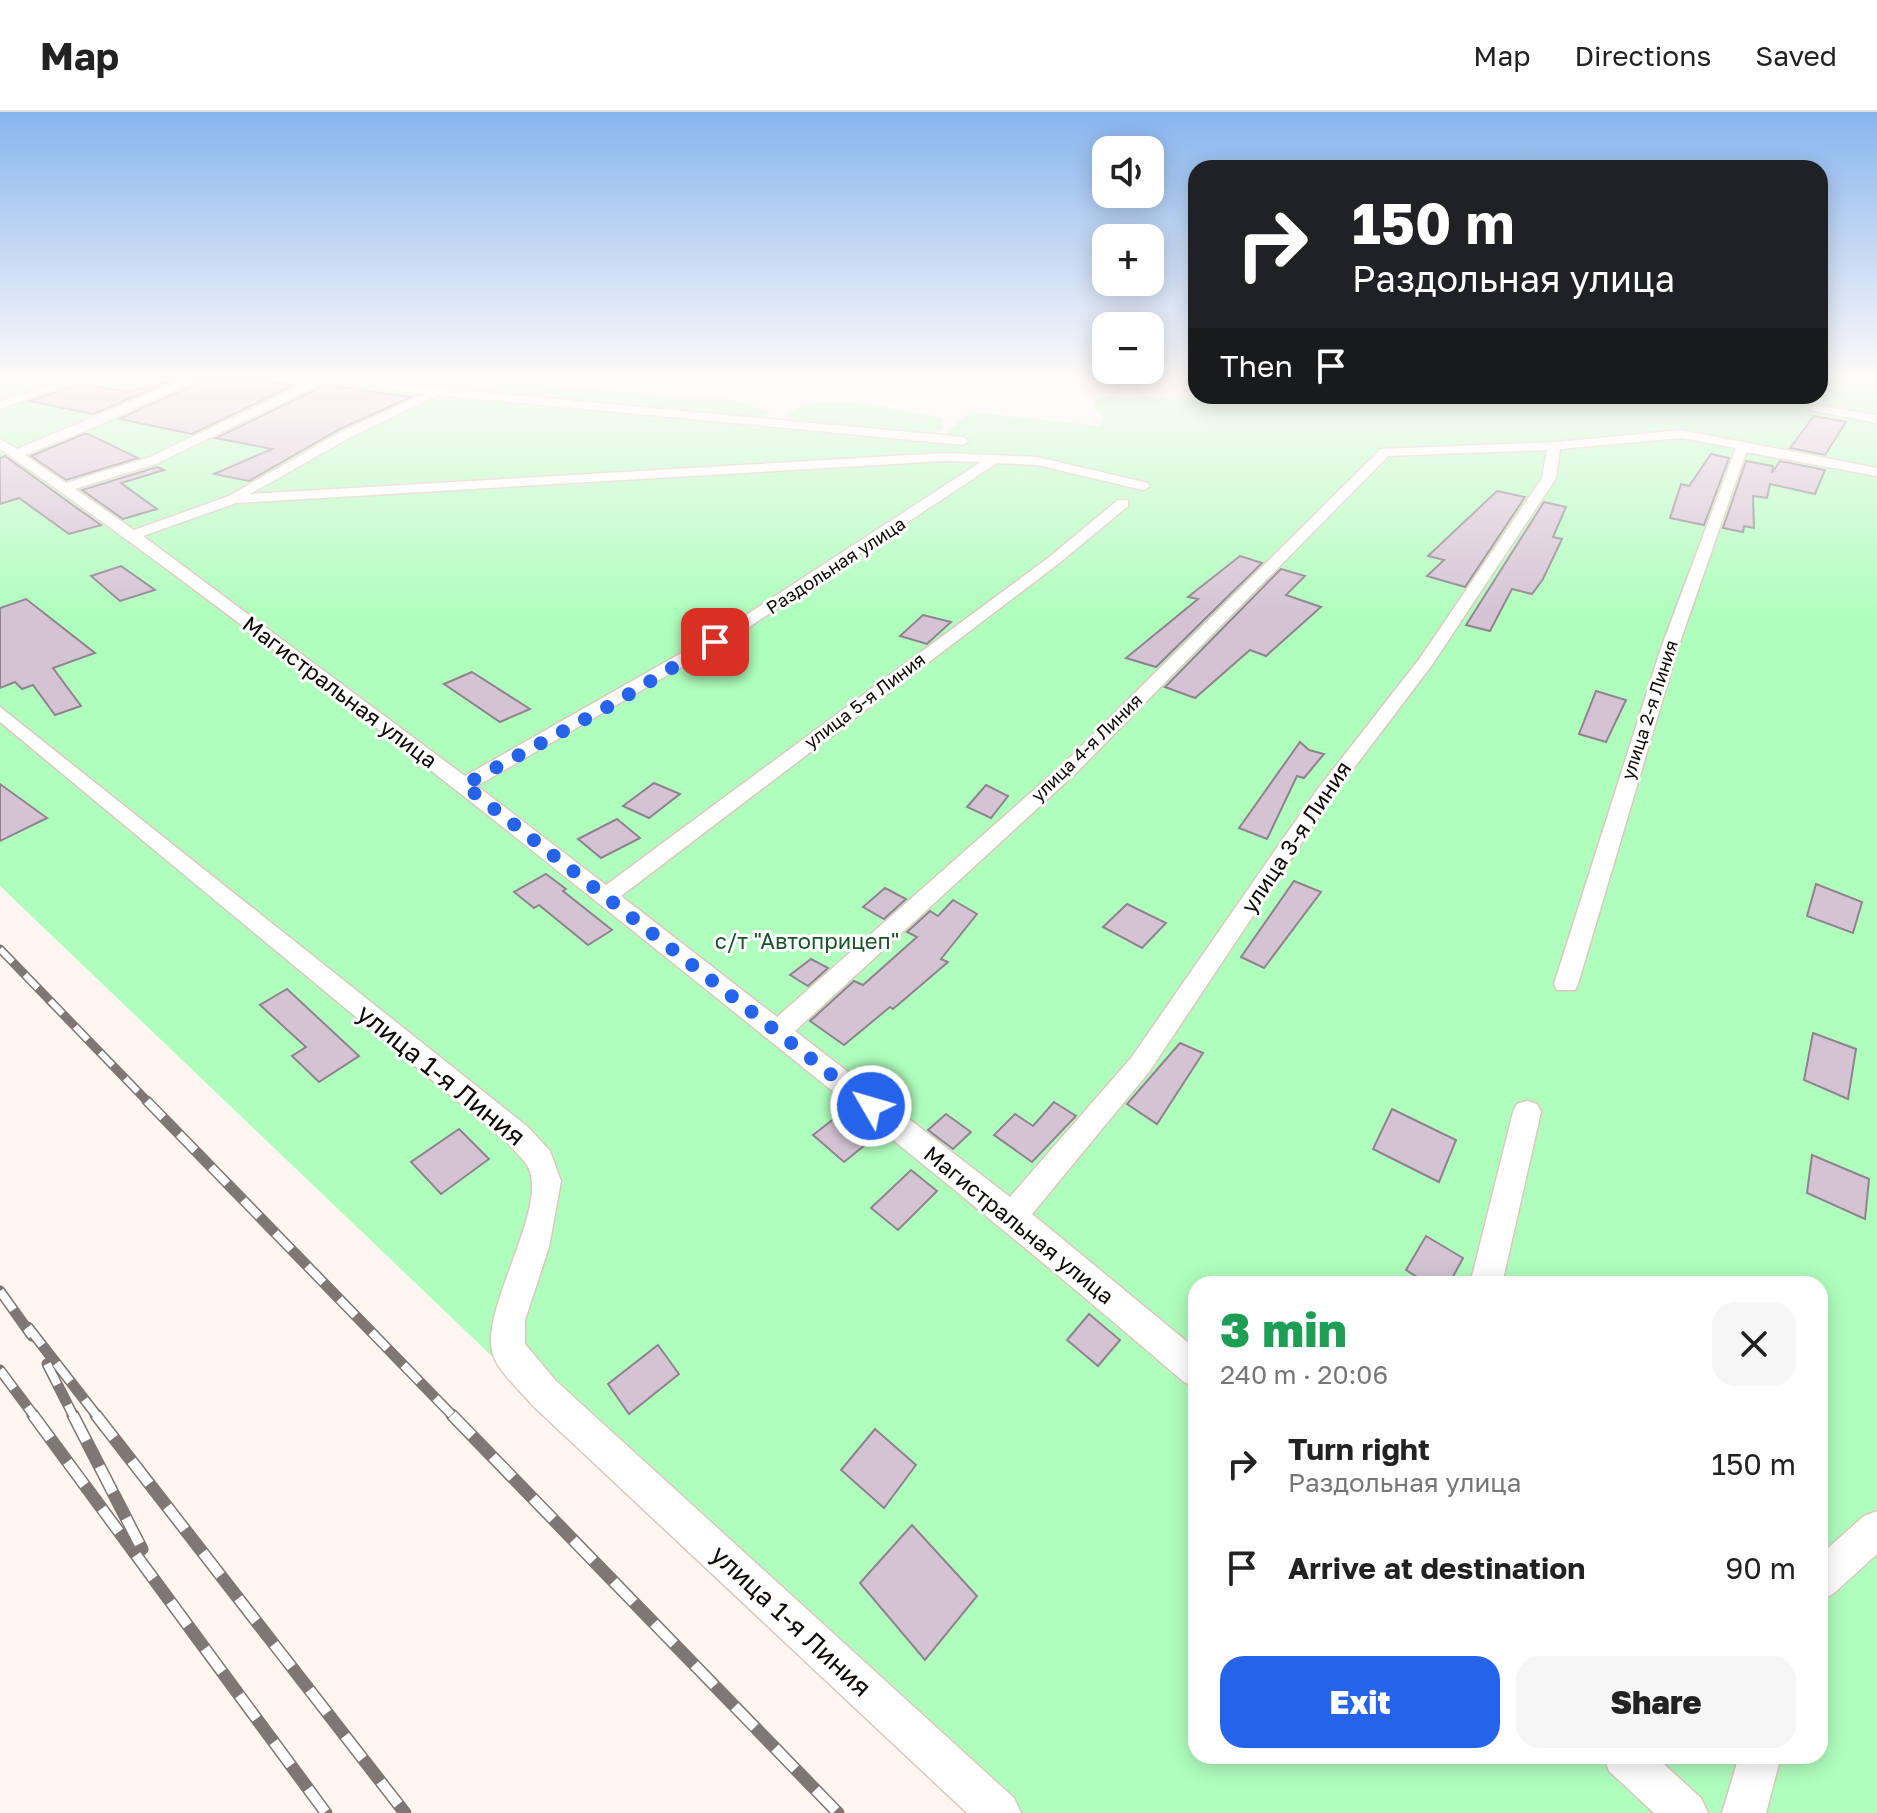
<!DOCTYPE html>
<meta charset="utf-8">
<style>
:root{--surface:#fff;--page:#f6f6f6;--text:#222;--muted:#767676;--line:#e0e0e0;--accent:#2563eb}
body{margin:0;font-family:"Golos Text",sans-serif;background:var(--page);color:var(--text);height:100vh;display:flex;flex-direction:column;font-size:30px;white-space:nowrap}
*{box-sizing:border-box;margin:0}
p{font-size:26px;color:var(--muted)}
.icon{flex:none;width:44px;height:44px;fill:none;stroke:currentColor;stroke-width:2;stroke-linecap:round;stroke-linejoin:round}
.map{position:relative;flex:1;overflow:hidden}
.sheet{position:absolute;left:1188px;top:1164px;width:640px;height:488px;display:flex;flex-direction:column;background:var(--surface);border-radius:24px;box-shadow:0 4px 20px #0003}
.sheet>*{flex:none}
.guide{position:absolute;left:1188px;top:48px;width:640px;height:244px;border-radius:24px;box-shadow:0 4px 20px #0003;background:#202124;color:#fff;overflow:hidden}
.buttons{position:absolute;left:1092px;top:24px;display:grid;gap:16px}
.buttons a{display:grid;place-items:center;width:72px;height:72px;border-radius:16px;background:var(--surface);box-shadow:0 4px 20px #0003;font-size:40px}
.pin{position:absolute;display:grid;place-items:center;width:68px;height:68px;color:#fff;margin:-34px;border-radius:16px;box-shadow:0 4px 12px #0006}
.me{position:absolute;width:88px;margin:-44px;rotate:308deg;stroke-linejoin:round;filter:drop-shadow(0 0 6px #0008)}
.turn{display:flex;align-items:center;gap:28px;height:168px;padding:0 32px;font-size:36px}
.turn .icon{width:104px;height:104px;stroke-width:2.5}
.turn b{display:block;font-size:56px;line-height:68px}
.then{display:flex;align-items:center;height:76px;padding:0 32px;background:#0003;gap:16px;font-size:30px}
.round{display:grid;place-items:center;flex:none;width:84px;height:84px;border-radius:24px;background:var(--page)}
.overview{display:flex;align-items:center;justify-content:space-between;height:136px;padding:0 32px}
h1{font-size:48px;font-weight:800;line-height:60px;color:#1e9e55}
.button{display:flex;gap:16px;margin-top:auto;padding:16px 32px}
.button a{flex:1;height:92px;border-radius:24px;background:var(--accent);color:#fff;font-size:32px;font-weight:800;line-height:92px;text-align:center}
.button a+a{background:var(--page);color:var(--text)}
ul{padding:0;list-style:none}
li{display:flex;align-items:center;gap:24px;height:104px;padding:0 32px}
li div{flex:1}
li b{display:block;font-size:30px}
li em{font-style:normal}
header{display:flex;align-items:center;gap:48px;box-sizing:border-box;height:112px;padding:0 40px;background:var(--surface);border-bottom:2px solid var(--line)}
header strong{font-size:38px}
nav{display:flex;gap:44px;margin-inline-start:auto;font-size:28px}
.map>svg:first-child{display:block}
.green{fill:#affebd;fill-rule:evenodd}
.building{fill:#d4c4d3;stroke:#918290;stroke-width:2}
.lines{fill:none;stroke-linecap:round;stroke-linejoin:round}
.street-casing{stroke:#dcc7bd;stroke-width:3}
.street{fill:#fff;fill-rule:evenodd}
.rail-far3-casing{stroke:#7e7774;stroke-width:5}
.rail-far2-casing{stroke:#7e7774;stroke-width:9}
.rail-far1-casing{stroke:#7e7774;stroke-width:11}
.rail-casing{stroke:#7e7774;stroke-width:13}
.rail-far3{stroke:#fff;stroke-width:3;stroke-dasharray:9;stroke-linecap:butt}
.rail-far2{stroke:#fff;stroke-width:6;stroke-dasharray:18;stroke-linecap:butt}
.rail-far1{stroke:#fff;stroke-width:8;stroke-dasharray:23;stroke-linecap:butt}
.rail{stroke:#fff;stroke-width:10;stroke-dasharray:29;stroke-linecap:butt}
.route{stroke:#2563eb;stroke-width:14;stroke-dasharray:0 25.2}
.labels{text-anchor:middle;stroke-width:6;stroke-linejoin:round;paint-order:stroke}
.far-street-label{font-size:18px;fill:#100a07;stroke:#fff}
.street-label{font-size:22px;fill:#100a07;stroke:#fff}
.park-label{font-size:22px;fill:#1a542a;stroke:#fff}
.near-street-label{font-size:26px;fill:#100a07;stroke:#fff}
</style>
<header>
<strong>Map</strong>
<nav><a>Map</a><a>Directions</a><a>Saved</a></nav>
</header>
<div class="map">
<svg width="1877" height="1701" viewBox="0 0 1877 1701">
<rect width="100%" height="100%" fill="#fff6f2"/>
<path class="green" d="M0,264h399l24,3 34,-3 221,20 46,1 46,15 -6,7 30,2 -6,-6c27,-29 117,-3 155,3v11l-9,3 11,2 25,-22 130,14 3,-11 -9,-5 -1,-12 12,-1 510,-1 11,4 3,-1 -7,-3h198v-20h57v1437h-907l-970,-927zM1196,1172h624v472h-624z"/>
<g class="building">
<polygon points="213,264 294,273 192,322 119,307"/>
<polygon points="171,268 173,268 93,302 29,289 81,272 129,280"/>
<polygon points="325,273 411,285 340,317 249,369 214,362 272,337 216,326"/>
<polygon points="1814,304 1846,310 1825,343 1790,336"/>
<polygon points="84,322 88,322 138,346 66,368 31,344"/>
<polygon points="1711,342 1729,346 1704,413 1670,406 1681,372 1689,374"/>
<polygon points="5,344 74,394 101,413 69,422 19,386 0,392 0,346"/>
<polygon points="1746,349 1773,354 1772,361 1780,349 1825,358 1815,382 1770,372 1767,386 1753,384 1754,416 1744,414 1743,420 1723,416"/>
<polygon points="157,355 164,358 121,371 157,397 123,407 82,378"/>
<polygon points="1497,379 1525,385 1465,475 1427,464 1444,448 1428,444"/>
<polygon points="1544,390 1566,395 1553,425 1562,427 1543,467 1532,482 1512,477 1490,519 1466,513"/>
<polygon points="1240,444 1262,451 1156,555 1126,546 1198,487 1188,485"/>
<polygon points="121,454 155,478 120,489 91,464"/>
<polygon points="1281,457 1305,464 1286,483 1321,495 1266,544 1250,538 1195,586 1165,575"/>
<polygon points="26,487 95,541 53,556 81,594 55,603 33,573 22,577 15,570 0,576 0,496"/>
<polygon points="923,503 951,510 927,532 900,524"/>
<polygon points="472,560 530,597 500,610 444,572"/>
<polygon points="1596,579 1626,588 1606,630 1579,622"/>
<polygon points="1300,630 1309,638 1324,642 1304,666 1297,664 1267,727 1239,716"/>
<polygon points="654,671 680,682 649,706 623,694"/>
<polygon points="0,672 47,706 0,729"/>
<polygon points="986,673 1008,684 991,706 967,695"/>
<polygon points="617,707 640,726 601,746 578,727"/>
<polygon points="546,762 566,777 563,779 612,818 588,833 539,793 534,796 514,780"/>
<polygon points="1294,769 1321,780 1264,856 1241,845"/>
<polygon points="1816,772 1862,790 1853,821 1807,804"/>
<polygon points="885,776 906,787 884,807 863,795"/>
<polygon points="953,788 977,802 941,847 948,850 893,897 890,895 844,933 810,909 854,869 863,873 917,825 907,820 930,799 938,804"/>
<polygon points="1127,792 1166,811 1142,836 1103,815"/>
<polygon points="811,847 828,856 808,874 790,863"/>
<polygon points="287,877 359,944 319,970 292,944 306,935 260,893"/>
<polygon points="1813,921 1856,937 1848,987 1804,968"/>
<polygon points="1180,931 1203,941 1157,1012 1127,992"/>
<polygon points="1054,990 1076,1004 1032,1050 994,1023 1015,1002 1033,1014"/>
<polygon points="1392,997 1456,1028 1439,1070 1373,1037"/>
<polygon points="844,999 875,1025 844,1050 813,1023"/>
<polygon points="946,1002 971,1020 953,1037 928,1018"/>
<polygon points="459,1017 489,1047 441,1082 411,1050"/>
<polygon points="1812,1043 1869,1067 1865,1107 1807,1081"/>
<polygon points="911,1058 937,1079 898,1118 871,1096"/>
<polygon points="1426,1124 1463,1146 1449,1172 1428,1172 1406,1158"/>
<polygon points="1089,1202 1120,1228 1098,1254 1067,1228"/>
<polygon points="658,1233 679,1262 629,1302 608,1272"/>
<polygon points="875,1317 916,1353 884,1396 841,1358"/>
<polygon points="912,1413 977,1484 925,1548 860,1471"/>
</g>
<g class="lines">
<g class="street-casing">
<g id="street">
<polygon points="74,264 88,264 0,297 0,290"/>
<path d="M191,264h13l-107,50 -72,29 41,28 84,-26 164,-78 -4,-3 653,61 6,4 -6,4 -525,-50 -89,43 -99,56 694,-41 93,4 111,26 2,3 -7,4 -106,-25 -40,-2 -257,170 -263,153 129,99 442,-327 70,-58h10v6l-70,58 -437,332 156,121 285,-252 319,-316 175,-7 125,-12 196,38v8l-131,-24 -68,196 -100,336 -3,6h-18l-3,-6 107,-336 75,-200 -55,-10 -121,11 -4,29 -124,187 -100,132 -183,275 -117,142 164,135v38l-12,-5c-192,-165 -390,-322 -587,-480 -195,-156 -393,-310 -597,-453v-10l17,10zM327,269l97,13 -83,38 -112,64 -95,34 -59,-41 83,-26zM1547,338l-5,28 -122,180 -103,132 -186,268 -121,139 -215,-166 281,-258 312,-317zM944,349l37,1 -252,164 -264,150 -322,-240 93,-33z"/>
<polygon points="1849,264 1877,267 1877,273 1850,266"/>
<polygon points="1814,293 1877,303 1877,311 1810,298"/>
<path d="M0,595l528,420 22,24 11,30 -12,66 -24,73v24l31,37 458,417 7,15h-54l-435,-408c-12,-15 -36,-35 -40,-54 -10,-45 57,-145 36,-184 -5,-9 -14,-16 -20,-24l-508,-421z"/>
<polygon points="1527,989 1537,992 1541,1000 1502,1172 1470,1172 1513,1000 1517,992"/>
<polygon points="1877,1399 1877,1442 1833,1482 1820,1488 1820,1443 1864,1404"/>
<polygon points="1603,1644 1655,1644 1701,1686 1708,1701 1654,1701 1609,1659"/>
<polygon points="1739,1644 1781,1644 1766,1701 1722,1701"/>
</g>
</g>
<use href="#street" class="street"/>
<g class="rail-far3-casing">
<polyline id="rail-far3" points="792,264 1196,266"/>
</g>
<g class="rail-far2-casing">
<polyline id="rail-far2" points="0,837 149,991"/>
</g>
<g class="rail-far1-casing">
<g id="rail-far1">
<polyline points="147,989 454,1305"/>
<polyline points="0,1179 32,1224"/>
<polyline points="28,1215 98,1305"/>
<polyline points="47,1252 74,1305"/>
<polyline points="0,1258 35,1305"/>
</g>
</g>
<g class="rail-casing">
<g id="rail">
<polyline points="33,1303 326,1701"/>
<polyline points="73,1303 142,1437"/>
<polyline points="96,1303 405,1701"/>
<polyline points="452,1303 838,1701"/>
</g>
</g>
<use href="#rail-far3" class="rail-far3"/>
<use href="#rail-far2" class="rail-far2"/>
<use href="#rail-far1" class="rail-far1"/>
<use href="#rail" class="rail"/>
</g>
<linearGradient id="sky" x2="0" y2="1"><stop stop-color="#87b5ee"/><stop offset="0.53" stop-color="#fffbf9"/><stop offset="1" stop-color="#fffbf9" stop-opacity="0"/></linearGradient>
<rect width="1877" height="502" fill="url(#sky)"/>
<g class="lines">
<polyline class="route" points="715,530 611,593 464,673 871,994"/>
</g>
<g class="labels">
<g class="far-street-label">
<text transform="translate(836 454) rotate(-33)" y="6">Раздольная улица</text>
<text transform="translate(865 589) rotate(-37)" y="6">улица 5-я Линия</text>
<text transform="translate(1650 598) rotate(-72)" y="6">улица 2-я Линия</text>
<text transform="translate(1087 636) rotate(-44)" y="6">улица 4-я Линия</text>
</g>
<g class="street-label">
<text transform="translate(340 580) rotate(37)" y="8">Магистральная улица</text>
<text transform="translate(1296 725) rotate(-56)" y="8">улица 3-я Линия</text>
<text transform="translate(1019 1113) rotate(39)" y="8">Магистральная улица</text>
</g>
<g class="park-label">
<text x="807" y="837">с/т "Автоприцеп"</text>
</g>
<g class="near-street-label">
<text transform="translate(441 963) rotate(39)" y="9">улица 1-я Линия</text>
<text transform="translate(791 1509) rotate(43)" y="9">улица 1-я Линия</text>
</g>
</g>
</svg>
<div class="buttons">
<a><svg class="icon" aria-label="sound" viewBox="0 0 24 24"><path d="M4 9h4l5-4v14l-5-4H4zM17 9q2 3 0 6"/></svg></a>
<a>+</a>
<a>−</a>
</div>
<div class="pin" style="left:715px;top:530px;background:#d93025"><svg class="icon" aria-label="arrive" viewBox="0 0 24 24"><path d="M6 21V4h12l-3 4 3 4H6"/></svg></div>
<svg class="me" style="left:871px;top:994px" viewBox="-20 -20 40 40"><circle r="17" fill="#2563eb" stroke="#fff" stroke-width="3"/><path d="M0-11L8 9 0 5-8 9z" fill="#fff"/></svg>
<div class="guide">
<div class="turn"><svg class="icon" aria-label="right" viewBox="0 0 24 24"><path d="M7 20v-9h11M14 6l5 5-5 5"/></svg><div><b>150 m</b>Раздольная улица</div></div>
<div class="then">Then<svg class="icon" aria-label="arrive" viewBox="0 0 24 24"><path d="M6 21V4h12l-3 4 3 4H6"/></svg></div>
</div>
<section class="sheet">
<div class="overview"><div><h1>3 min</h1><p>240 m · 20:06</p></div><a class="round"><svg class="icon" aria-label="close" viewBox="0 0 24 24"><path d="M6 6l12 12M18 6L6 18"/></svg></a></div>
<ul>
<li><svg class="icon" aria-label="right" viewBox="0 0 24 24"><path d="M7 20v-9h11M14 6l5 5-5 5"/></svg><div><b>Turn right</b><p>Раздольная улица</p></div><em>150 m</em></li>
<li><svg class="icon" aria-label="arrive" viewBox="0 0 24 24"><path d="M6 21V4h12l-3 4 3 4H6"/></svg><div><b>Arrive at destination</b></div><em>90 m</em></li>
</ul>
<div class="button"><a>Exit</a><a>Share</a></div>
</section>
</div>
